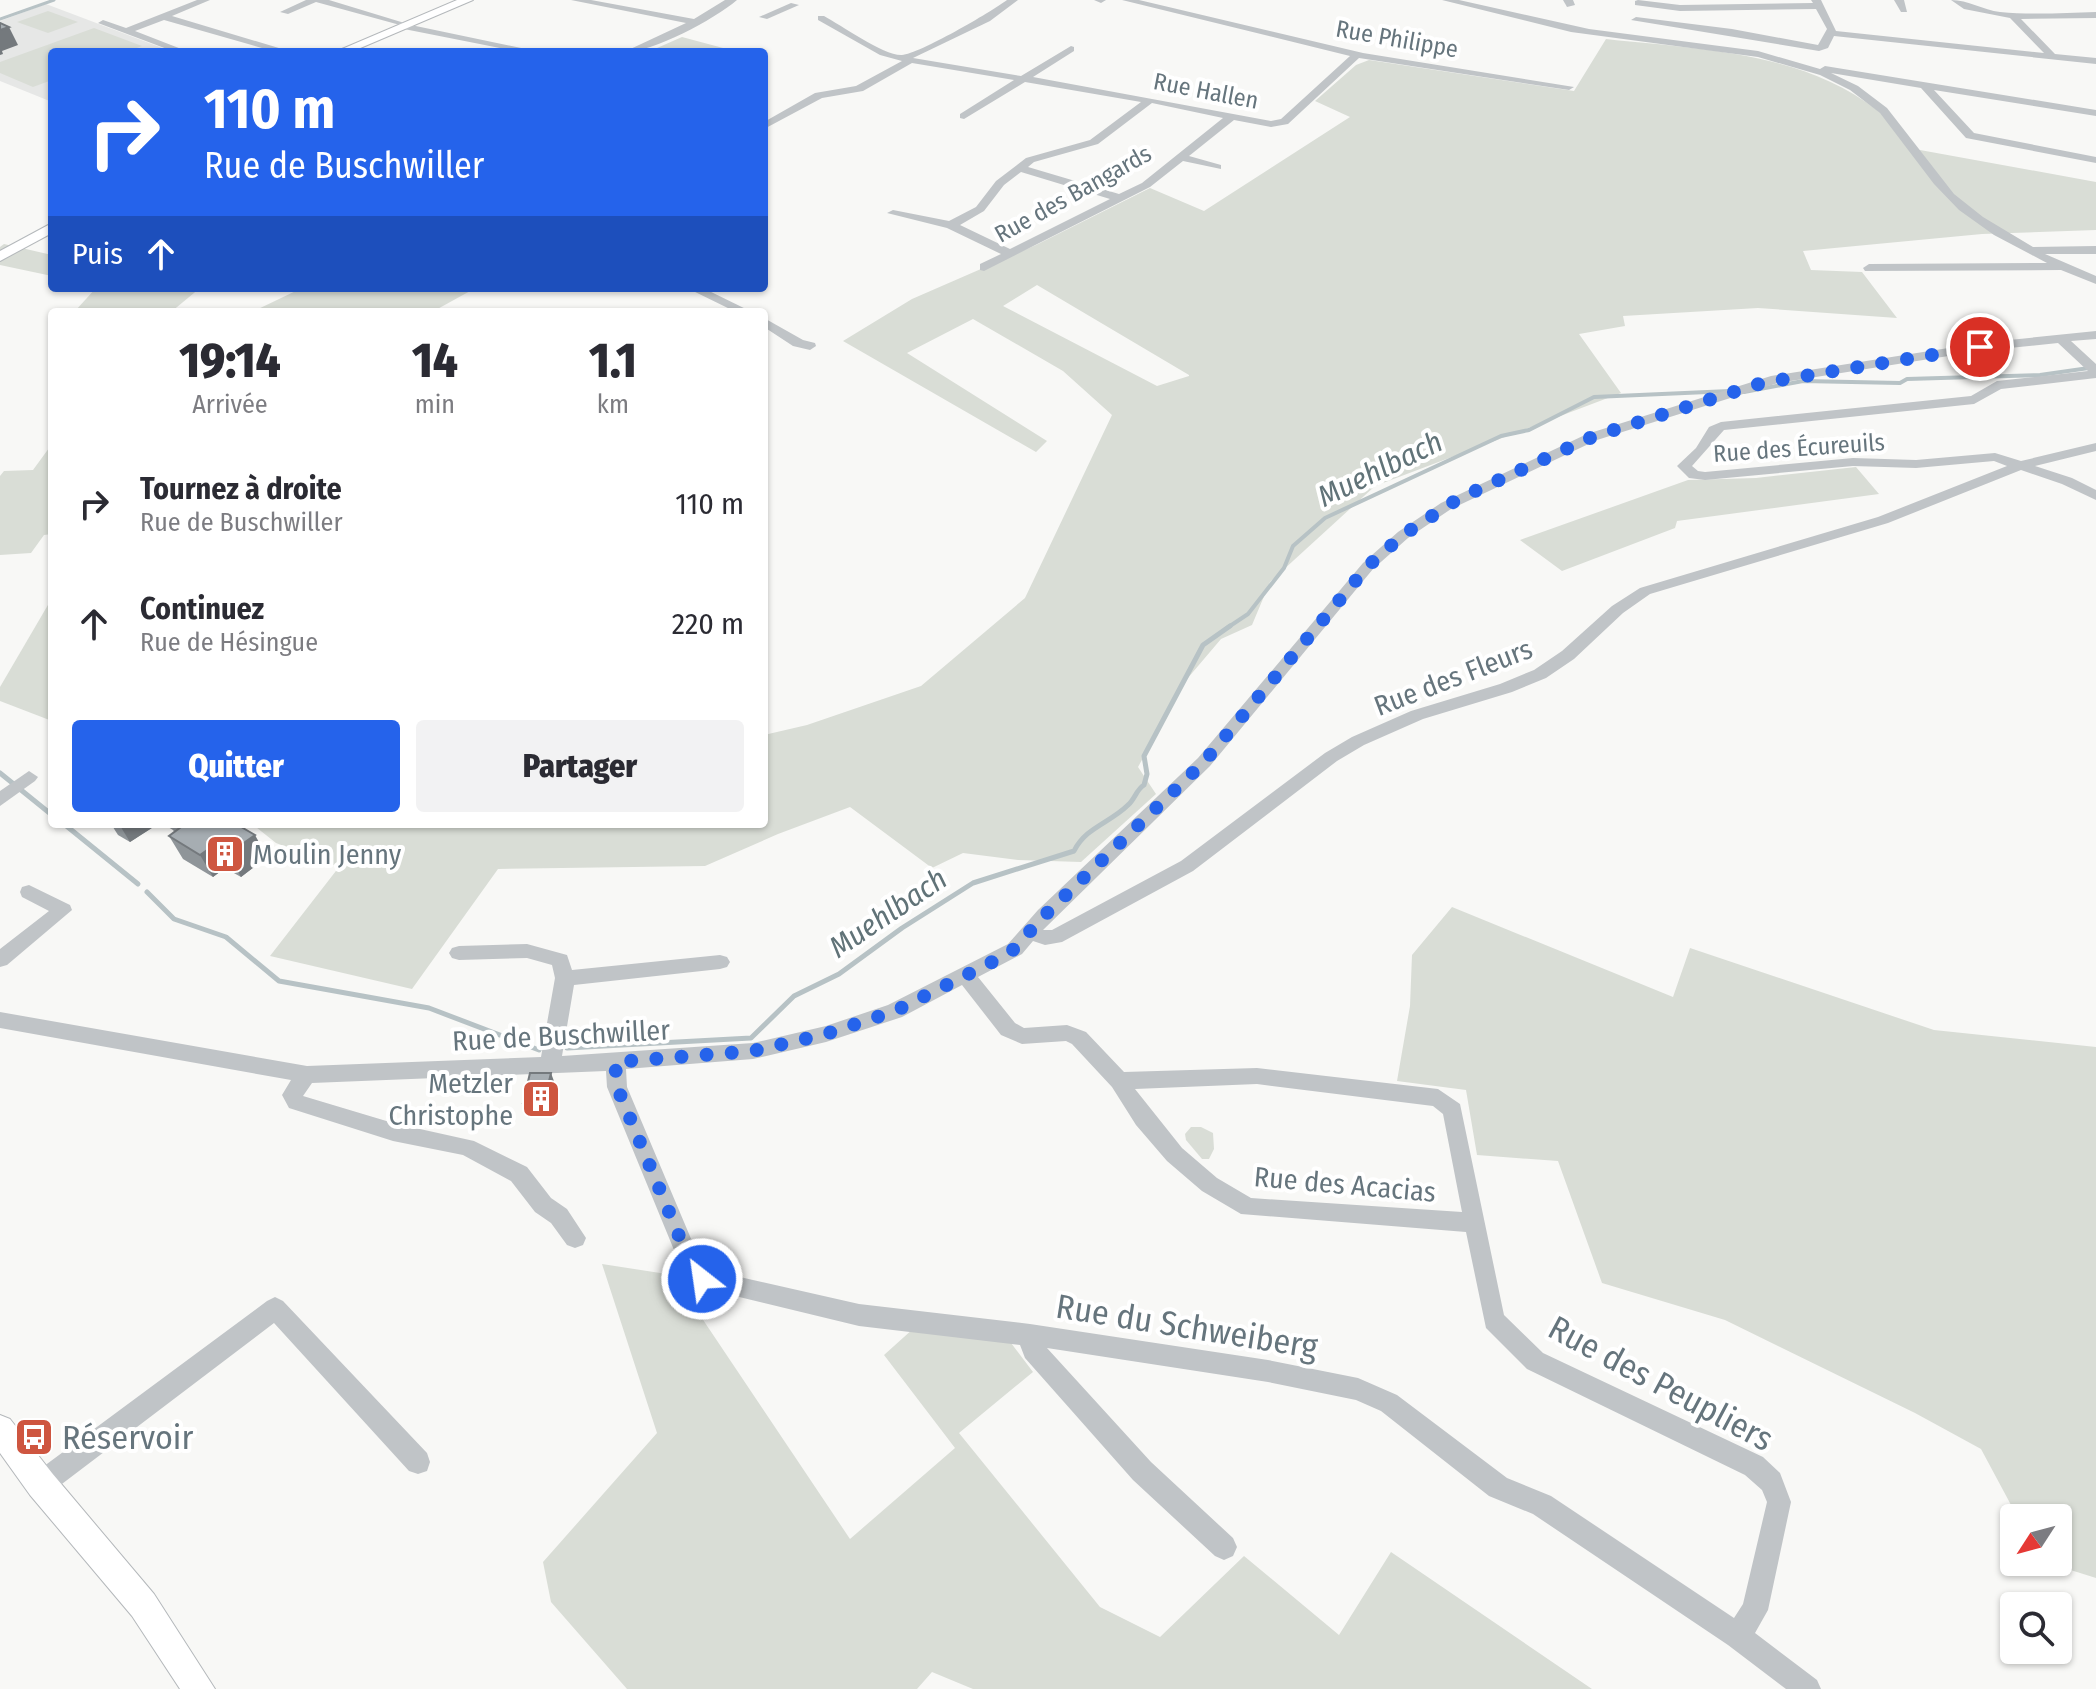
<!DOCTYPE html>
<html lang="fr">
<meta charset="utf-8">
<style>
:root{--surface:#fff;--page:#f2f2f3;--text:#2b2b33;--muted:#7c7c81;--accent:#2563eb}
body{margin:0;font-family:"Fira Sans Condensed",sans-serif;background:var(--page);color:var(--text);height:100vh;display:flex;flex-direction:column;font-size:30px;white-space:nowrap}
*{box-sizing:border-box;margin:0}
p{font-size:26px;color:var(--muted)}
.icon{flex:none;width:44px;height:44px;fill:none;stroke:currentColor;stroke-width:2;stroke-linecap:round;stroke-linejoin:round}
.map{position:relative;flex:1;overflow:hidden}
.side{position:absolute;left:48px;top:308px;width:720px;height:520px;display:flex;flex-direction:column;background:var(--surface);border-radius:8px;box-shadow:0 2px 6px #0004}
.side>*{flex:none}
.banner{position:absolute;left:48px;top:48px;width:720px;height:244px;border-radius:8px;box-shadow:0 2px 6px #0004;background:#2563eb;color:#fff;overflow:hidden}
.needle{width:52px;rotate:234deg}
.tools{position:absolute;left:2000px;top:1504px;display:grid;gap:16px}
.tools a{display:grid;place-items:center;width:72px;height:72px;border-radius:8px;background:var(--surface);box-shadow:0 2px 6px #0004;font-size:40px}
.pin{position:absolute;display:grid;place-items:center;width:68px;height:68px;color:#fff;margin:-34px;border:4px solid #fff;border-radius:50%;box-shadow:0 2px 8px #0007}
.me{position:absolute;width:88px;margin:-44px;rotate:330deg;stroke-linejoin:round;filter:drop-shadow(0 0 6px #0008)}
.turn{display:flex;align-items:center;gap:28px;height:168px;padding:0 24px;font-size:36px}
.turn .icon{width:104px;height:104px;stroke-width:2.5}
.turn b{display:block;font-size:56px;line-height:68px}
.then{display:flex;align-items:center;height:76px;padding:0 24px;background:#0003;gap:16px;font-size:30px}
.eta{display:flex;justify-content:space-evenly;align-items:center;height:136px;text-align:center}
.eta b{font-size:48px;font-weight:800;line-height:56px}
.cta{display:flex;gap:16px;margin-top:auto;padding:16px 24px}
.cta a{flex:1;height:92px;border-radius:8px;background:var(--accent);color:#fff;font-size:32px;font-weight:800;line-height:92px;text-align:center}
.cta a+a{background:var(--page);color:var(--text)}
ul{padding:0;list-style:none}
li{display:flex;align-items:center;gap:24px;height:120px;padding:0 24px}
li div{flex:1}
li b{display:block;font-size:30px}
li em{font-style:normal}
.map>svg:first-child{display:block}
.built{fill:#e6e7e6}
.green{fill:#d9ddd6;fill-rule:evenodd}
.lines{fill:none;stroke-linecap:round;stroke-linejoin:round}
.stream-far2{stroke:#b7c2c5;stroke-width:3}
.stream-far1{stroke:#b7c2c5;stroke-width:4}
.stream{stroke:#b7c2c5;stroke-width:5}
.major-casing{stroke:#b4b8bb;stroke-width:2}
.minor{fill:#c0c4c7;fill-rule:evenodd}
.major{fill:#fff;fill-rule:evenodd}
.wall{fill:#8f9599}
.shaded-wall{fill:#74797d}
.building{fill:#a6adb2;stroke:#74797d;stroke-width:2}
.route{stroke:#2563eb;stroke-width:14;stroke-dasharray:0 25.2}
.labels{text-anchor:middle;stroke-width:8;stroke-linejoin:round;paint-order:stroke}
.far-street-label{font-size:24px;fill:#66757d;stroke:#fff}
.street-label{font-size:28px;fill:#66757d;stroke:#fff}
.poi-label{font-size:28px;fill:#66757d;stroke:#fff;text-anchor:start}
.water-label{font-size:30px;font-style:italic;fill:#617378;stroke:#fff}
.near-street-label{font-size:34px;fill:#66757d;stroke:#fff}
.near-poi-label{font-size:34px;fill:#66757d;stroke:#fff;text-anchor:start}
</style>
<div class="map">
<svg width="2096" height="1689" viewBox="0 0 2096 1689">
<rect width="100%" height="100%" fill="#f8f8f6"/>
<polygon class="built" points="46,4 173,52 52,52 52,102 0,81 0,21"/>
<g class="green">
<polygon points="48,11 78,22 48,33 17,22"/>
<polygon points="94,28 142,46 126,52 52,52 52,80 33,87 0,73 0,62"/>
<polygon points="682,37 738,52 648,52"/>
<path d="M1606,39c90,10 196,12 271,71 12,9 22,26 32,38l187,34v48l-114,4 -179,17 8,19 51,2 35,46 -139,-10 -135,8 2,10 -46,8 42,59 -246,93 -105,96 -18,43 -31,14 -34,40 -49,88 18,27 -75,68 -63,-2 -55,-7 -31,15 -82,-61 -72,27 -73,32 -207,3 -86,120 -142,-33 69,-89 -63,-24 -24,-19h512v-89l43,-10 114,-39 104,-88 87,-183 -49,-44 -90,-52 -66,34 140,88 -11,11 -193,-111 69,-42 124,-54 114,-57 54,23 146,-94 -35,-16 41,-36 13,-5 205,31zM1037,285l152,90v1l-32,10 -154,-80z"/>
<polygon points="4,244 52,255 52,276 0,265 0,247"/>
<polygon points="96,288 200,288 171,312 76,310"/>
<polygon points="302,288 468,288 472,290 432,312 252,312"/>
<polygon points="52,444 52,534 44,535 31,553 0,555 0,476 4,471 33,470"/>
<polygon points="1856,467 1879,494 1677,521 1675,528 1562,571 1520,540 1688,480 1756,478"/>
<polygon points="52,598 52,721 0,701 0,687"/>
<polygon points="1452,907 1673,997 1690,948 1934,1030 2096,1047 2096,1578 2045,1562 2058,1562 2058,1518 2018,1518 1981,1449 1915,1413 1725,1320 1602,1283 1558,1161 1477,1155 1466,1090 1397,1081 1410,1006 1412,955"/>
<polygon points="1191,1127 1201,1127 1213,1133 1214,1149 1209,1159 1202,1159 1186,1140 1185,1134"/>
<polygon points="602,1264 673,1275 850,1539 955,1448 884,1355 914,1328 1005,1335 1033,1372 959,1433 1100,1607 1160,1637 1244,1556 1339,1635 1391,1552 1592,1689 973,1689 932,1672 917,1689 627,1689 551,1602 543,1562 657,1433"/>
</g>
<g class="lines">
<polyline class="stream-far2" points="0,19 54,0"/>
<g class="stream-far1">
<polyline points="1744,392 1803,381 1900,383 1907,379 2040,375 2096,367"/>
<polyline points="1227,628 1248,614 1284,568 1293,546 1325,518 1501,436 1529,430 1594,397 1730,391"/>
</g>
<g class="stream">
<polyline points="0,773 52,815"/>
<polyline points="64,824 138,884"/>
<polyline points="147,892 174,919 226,937 279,981 429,1008 539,1050"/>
<path d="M567,1048l184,-10 43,-42 45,-22 63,-46 71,-45 101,-32c12,-24 36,-28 54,-46 7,-6 8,-15 16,-20l3,-11 -3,-18 59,-111 27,-19"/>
</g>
<g class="major-casing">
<g id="major">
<polygon points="457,0 473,0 351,52 335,52"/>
<polygon points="52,223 52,233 0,261 0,251"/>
<polygon points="0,1415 10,1419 52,1473 154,1594 215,1689 180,1689 132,1616 30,1495 0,1453"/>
</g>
</g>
<g class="minor">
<polygon points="197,0 210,0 172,16 292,52 276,52 164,20 135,31 189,52 175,52 98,23 103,20 126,28"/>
<polygon points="306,0 329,0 411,25 540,52 520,52 404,29 400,25 316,2 288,14 280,12"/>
<path d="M571,0h20l103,19 31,-19h12c-24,20 -83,52 -113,52l62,-29z"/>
<path d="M1007,0h11l-28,21 -77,37 108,18 50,-30 3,1v4l-41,26 238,44 10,-2 69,-63 -228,-56h17l224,53 211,34 -5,3 -210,-32 -71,66 -17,3 -37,-7 -45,36 32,9v4l-38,-8 -33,26 -166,84 -4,-1v-6l21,-10 -54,-26 -60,-15 6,-3 56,11 27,-14 20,-26 30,-23 64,-18 51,-38 -116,-20 -61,37 -4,-1v-4l54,-34 -102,-17 -49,28 -41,7 -58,31v-7l51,-29 41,-7 46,-25 -22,-6 -62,-35v-4h6c17,9 60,40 78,39 17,-1 89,-43 105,-55zM1152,103l71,15 -81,65 -23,11 -91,-27 6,-5 64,-18zM1021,172l89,27 -100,50 -50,-24 24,-14 20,-26z"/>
<polygon points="1094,0 1106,0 1101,3"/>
<polygon points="1442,0 1459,0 1589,29 1758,51 1820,69 1825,66 2096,110 2096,116 1934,90 1974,133 2096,157 2096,163 1966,138 1921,88 1831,73 1858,86 1887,108 1954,194 1983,217 2033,247 2096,246 2096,254 2045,254 2096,276 2096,284 2061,270 1865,271 1863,268 1869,264 2047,263 1994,235 1959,210 1934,184 1880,113 1850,90 1820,75 1758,57 1571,32"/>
<polygon points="1563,0 1573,0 1575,5 1567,7"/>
<path d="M1638,0l42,5 133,-2 -2,-3h10l15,31 208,22 -34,-35 -46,-9 -13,-9c17,0 32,10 49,12 32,3 64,1 96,0v6l-75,1 34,35 41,4v6l-262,-28 -6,12 -9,3 -188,-31 5,-3 96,12 86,16 9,-16 -11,-20 -136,2 -45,-6v-4z"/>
<polygon points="1894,0 1904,0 1907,12 1901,12"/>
<polygon points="791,3 799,5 767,19 759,17"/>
<polygon points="687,288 703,288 752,312 736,312"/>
<polygon points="764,318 803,340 815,343 816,346 810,350 793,346 764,327"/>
<path d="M2096,331v8l-25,2 25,23v14l-95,11 -27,15 -250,26 -32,36 6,5 7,1 148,-14 63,2 79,-7 26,8 75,-18v8l-61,15 37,12 24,12v10l-34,-16 -41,-14 -133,53 -238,71 -27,19 -49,46 -28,19 -34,14 -89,27 -59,26 -27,16 -144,110 -131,71 -17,3 -12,-4 -11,13 -44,23 37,46 9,5 43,-3 19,7 38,40 133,-4 181,21 22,15 44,211 39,38 220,104 17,16 11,29 -23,108 -13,23 62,47 4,9h-35l-58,-44 -195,-131 -44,-18 -108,-85 -25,-11 -88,-18 -221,-34 104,114 82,76 4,9 -4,9 -9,4 -9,-4 -82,-76 -108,-122 -5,-13 -161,-19 -165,-40 -13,-19 -74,-180 -1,-16 -294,12 -9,13 90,27 81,18 53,26 24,31 16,11 19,29 -3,7 -8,3 -8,-3 -16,-22 -16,-11 -24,-31 -48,-26 -70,-14 -104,-33 -7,-13 9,-15 -291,-52v-16l307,54 234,-9 14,-79 -3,-13 -25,-7 -68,2 -7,-2 -3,-5 3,-5 7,-2 68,-2 40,11 5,15 148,-15 7,2 3,5 -3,5 -7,2 -146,16 -12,71 191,-13 73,-17 62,-21 120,-61 30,-34 160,-152 165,-195 35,-31 43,-29 146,-69 184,-58 209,-33zM2058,343l30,28 -91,10 -26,15 -250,26 -12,5 -13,21 -19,18 12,12 16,2 148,-14 63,2 78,-7 13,5 -129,51 -238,71 -28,18 -50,45 -28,19 -34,14 -89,27 -59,26 -27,16 -144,108 -129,69h-9l167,-164 163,-197 35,-31 43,-29 146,-69 181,-57 202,-32zM962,985l39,50 21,9 44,-3 6,3 40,43 24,38 31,36 35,30 39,23 225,18 20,96 41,41 218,106 17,15 5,12 -24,102 -9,14 -183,-122 -44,-18 -110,-83 -39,-17 -90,-18 -238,-36 -171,-20 -150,-34 -9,-10 -73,-173 -1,-18 127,-10 73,-17 76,-25zM1257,1084l176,22 10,8 19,98 -211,-14 -34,-20 -35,-30 -47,-59z"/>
<polygon points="29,771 38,777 35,781 0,806 0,791"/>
<polygon points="29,885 70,905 72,910 7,965 0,967 0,949 49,911 22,897 20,892 22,887"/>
<polygon points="275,1297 283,1301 427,1453 430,1462 427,1471 418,1474 409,1471 274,1323 50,1493 41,1496 32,1493 29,1484 32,1475 267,1301"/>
</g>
<use href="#major" class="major"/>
</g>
<g class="wall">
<polygon points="111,824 158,824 130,842 118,835"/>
<polygon points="163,824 236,824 267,857 241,877 225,868 213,877 183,859 169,836 175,833 173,830"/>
<polygon points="555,1084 549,1113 528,1114 523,1103"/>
</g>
<g class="shaded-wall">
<polygon points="9,27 18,45 2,51 3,54 0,55 0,30"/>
<polygon points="119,824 158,824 130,842"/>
<polygon points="255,835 267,857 241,877 228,854"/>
<polygon points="213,846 225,868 213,877 200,855"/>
<polygon points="551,1073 555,1084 549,1113 544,1102"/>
</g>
<g class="building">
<polygon points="0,23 9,27 0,30"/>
<polygon points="176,824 236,824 255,835 228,854 213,846 200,855 169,836 181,827"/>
<polygon points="530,1073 551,1073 544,1102 523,1103"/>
</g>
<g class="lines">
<polyline class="route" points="702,1279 692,1267 617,1087 615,1062 753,1051 826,1034 895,1011 1010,953 1045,915 1204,762 1368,566 1403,535 1458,499 1592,437 1762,383 1980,347"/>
</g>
<defs>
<g id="building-square" transform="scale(2)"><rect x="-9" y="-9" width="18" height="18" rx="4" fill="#ce5640" stroke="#fff"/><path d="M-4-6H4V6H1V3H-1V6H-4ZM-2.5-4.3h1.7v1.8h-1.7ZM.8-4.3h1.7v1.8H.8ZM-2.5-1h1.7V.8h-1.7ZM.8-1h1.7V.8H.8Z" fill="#fff"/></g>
<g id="bus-square" transform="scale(2)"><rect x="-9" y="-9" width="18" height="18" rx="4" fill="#ce5640" stroke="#fff"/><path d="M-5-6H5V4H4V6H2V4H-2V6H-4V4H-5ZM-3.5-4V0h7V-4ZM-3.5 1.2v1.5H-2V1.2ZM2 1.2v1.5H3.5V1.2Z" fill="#fff"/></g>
</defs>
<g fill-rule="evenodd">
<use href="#building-square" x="225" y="854"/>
<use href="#building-square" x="541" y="1099"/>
<use href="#bus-square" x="34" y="1437"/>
</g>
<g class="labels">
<g class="far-street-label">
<text transform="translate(1397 39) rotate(10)" y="8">Rue Philippe</text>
<text transform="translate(1206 91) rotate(11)" y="8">Rue Hallen</text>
<text transform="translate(1073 194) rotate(-29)" y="8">Rue des Bangards</text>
<text transform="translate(1799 448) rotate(-4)" y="8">Rue des Écureuils</text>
</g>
<g class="street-label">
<text transform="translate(1453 677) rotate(-21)" y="10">Rue des Fleurs</text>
<text transform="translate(561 1035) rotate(-3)" y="10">Rue de Buschwiller</text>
<text transform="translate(1345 1184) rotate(5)" y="10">Rue des Acacias</text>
</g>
<g class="poi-label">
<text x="253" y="864">Moulin Jenny</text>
<text x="513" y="1093" text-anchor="end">Metzler<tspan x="513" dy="32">Christophe</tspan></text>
</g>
<g class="water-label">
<text transform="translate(1380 469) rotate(-26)" y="10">Muehlbach</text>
<text transform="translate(888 913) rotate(-34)" y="10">Muehlbach</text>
</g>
<g class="near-street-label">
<text transform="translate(1187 1326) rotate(9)" y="12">Rue du Schweiberg</text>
<text transform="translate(1661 1383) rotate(28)" y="12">Rue des Peupliers</text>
</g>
<g class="near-poi-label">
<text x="62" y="1449">Réservoir</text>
</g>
</g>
</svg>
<div class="tools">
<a><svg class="needle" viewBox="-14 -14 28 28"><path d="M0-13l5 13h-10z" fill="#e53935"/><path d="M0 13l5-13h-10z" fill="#7c7c81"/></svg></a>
<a><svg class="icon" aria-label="search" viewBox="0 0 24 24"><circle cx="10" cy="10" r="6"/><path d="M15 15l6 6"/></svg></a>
</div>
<div class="pin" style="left:1980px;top:347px;background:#d93025"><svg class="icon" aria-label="arrive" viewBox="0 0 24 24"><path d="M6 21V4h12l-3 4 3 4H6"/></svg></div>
<svg class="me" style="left:702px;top:1279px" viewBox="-20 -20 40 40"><circle r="17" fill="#2563eb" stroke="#fff" stroke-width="3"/><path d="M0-11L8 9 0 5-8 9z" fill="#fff"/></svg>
<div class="banner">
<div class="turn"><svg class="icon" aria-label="right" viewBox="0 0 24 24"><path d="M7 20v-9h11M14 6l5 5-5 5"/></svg><div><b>110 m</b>Rue de Buschwiller</div></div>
<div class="then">Puis<svg class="icon" aria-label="ahead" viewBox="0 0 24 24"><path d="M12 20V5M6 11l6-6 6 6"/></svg></div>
</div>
<section class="side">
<div class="eta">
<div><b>19:14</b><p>Arrivée</p></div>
<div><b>14</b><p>min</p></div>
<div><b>1.1</b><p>km</p></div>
</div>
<ul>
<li><svg class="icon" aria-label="right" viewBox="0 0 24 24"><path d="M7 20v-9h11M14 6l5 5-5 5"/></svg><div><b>Tournez à droite</b><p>Rue de Buschwiller</p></div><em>110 m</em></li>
<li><svg class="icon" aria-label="ahead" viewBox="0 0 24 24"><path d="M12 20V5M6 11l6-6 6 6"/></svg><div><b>Continuez</b><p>Rue de Hésingue</p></div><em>220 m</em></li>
</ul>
<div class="cta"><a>Quitter</a><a>Partager</a></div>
</section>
</div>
